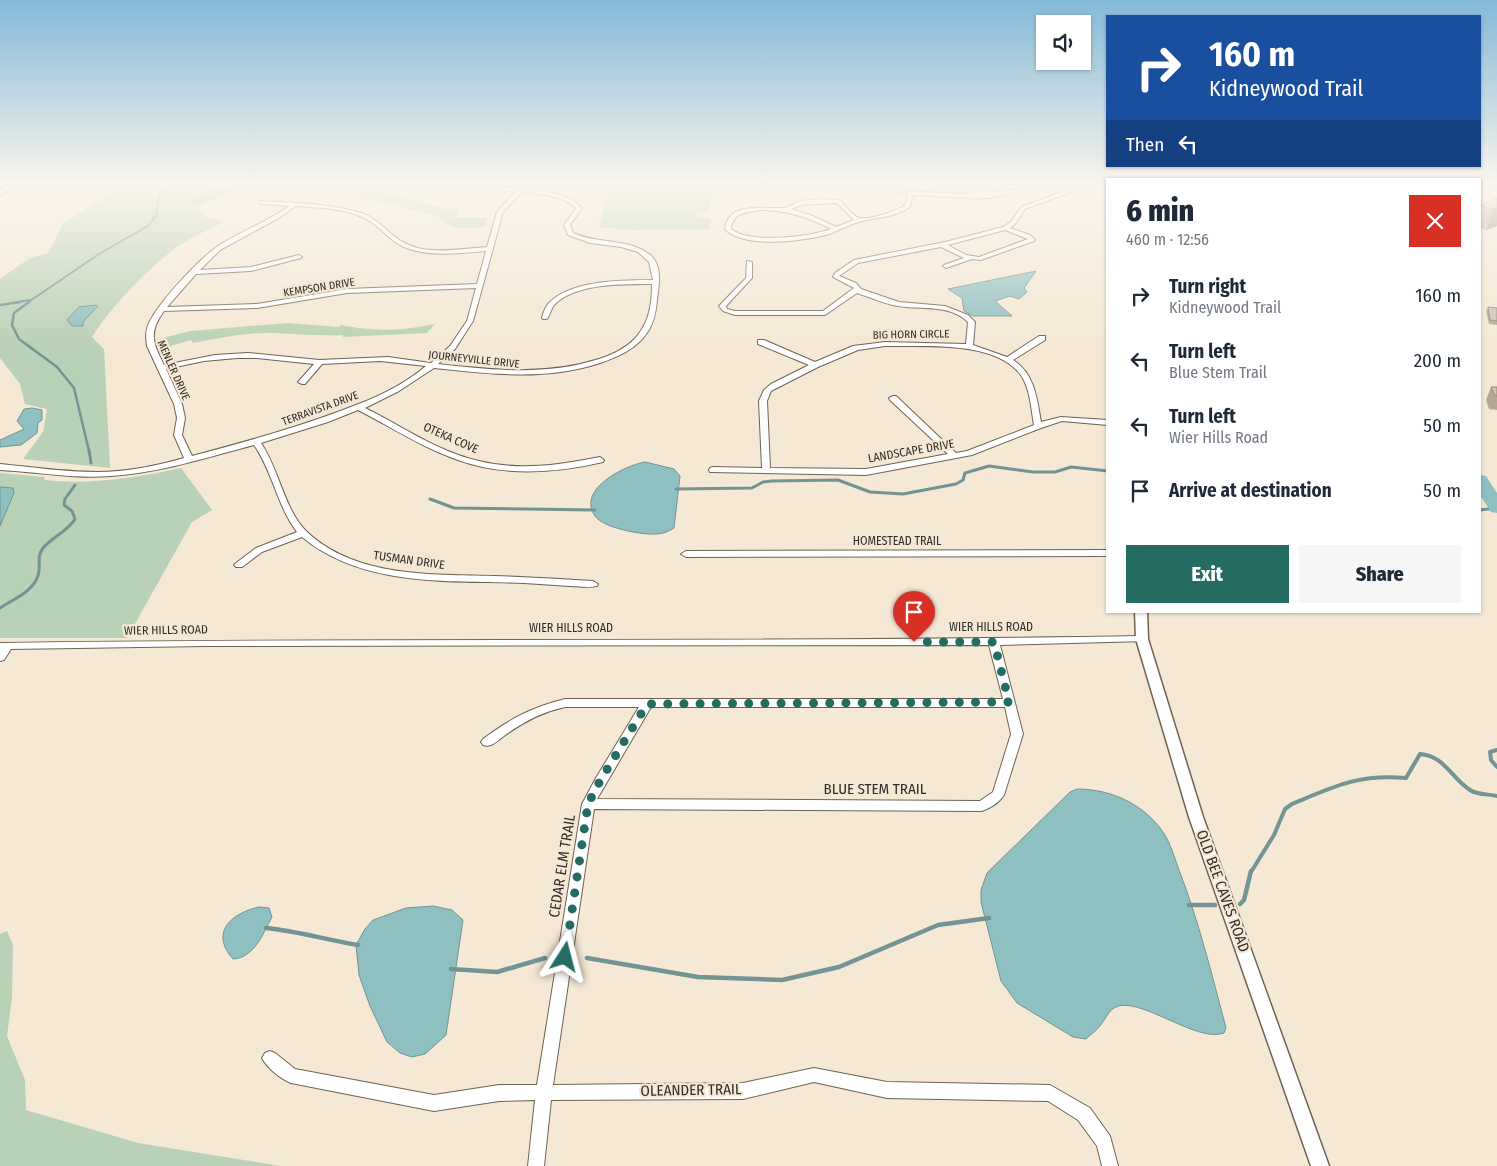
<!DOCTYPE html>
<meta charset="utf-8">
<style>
:root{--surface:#fff;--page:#f6f6f7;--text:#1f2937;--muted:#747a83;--accent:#246c62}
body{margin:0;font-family:"Fira Sans Condensed",sans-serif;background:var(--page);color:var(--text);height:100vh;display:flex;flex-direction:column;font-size:19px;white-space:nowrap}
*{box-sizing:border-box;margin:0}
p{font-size:16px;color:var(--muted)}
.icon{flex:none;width:28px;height:28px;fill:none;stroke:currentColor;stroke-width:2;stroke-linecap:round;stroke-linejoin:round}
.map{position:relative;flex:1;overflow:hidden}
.panel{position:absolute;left:1106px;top:178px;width:375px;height:435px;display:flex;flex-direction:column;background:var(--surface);border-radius:0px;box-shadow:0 1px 4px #0004}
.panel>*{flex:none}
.hud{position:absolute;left:1106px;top:15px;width:375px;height:152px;border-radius:0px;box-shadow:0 1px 4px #0004;background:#1a4fa0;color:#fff;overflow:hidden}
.controls{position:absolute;left:1036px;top:15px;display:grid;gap:10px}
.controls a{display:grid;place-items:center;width:55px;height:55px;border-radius:0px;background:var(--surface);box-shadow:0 1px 4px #0004;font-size:25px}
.pin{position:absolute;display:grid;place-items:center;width:42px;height:42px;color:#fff;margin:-51px -21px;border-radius:50% 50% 50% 0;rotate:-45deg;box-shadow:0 0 5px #0007}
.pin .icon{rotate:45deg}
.me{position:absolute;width:55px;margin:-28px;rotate:9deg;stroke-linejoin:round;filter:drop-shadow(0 0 4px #0008)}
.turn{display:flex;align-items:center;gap:18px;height:105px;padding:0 20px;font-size:22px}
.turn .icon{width:65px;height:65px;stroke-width:2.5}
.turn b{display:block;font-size:35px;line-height:42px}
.then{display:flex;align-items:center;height:48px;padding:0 20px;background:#0003;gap:10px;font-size:19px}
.round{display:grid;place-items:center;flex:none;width:52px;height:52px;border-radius:0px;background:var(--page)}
.overview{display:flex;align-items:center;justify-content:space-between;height:85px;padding:0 20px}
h1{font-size:30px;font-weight:800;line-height:38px}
.action{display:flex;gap:10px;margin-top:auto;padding:10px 20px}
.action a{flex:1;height:58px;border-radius:0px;background:var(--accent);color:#fff;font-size:20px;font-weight:800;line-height:58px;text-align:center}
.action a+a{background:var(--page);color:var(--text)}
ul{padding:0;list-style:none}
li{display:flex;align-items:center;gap:15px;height:65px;padding:0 20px}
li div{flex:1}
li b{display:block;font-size:19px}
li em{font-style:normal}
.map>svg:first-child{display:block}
.green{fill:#b9d1b6}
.water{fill:#8fc0c1;stroke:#739492}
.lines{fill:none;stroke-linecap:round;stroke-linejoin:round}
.stream-far4{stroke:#739492;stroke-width:2}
.stream-far3{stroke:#739492;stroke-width:2.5}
.stream-far2{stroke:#739492;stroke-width:3}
.stream-far1{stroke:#739492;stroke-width:4}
.stream{stroke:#739492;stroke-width:4.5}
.river{fill:#8fc0c1;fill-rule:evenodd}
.minor-casing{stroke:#6e6352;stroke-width:2}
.tertiary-casing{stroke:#6e6352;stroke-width:3}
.minor{fill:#fff;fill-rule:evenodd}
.tertiary{fill:#fff;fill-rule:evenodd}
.wall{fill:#b5a899}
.shaded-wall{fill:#94887d}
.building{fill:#d3c3b2;stroke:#94887d}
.route{stroke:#246c62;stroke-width:9;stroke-dasharray:0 16.2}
.labels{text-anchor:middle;stroke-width:4.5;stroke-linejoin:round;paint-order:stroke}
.far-street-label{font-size:11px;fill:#322d26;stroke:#f5e8d5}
.street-label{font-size:12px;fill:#322d26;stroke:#f5e8d5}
.near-street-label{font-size:15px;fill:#322d26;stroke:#f5e8d5}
</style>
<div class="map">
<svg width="1497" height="1166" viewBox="0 0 1497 1166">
<rect width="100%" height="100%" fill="#f5e8d5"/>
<g class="green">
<path d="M124,184h239l62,20 34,6 -5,8h34l-3,9c-17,1 -34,5 -46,-10l-46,-13 -57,-12 -77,-5 -32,7 -29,13 10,11 16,4c-16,8 -33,15 -47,25 -28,20 -67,61 -85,90l12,12 6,119 -87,-9 20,-27 4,-23 -22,-5 -5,-20 -20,-26v-79l30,-21 18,-5 15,-29z"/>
<polygon points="712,184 711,205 708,210 696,214 696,216 711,220 709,229 632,230 599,227 609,186"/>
<path d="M288,323l51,4 2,-2c36,7 58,6 94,-1l-8,9 -84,4v-2c-23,1 -46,-1 -69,-2 -27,-1 -55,5 -81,10l-2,-3 -24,7 -4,-9 27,-7z"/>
<path d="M181,468l31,42 -20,12 -65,116h-127v-165l45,4 -1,3c47,5 91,-2 137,-12z"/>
<polygon points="7,931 13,945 12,997 7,1036 25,1080 26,1110 138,1143 280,1166 0,1166 0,934"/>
</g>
<g class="water">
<path d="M236,186l8,1 -22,6 -19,9 -11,-1c7,-10 32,-12 44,-15z"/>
<polygon points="1036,271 1024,288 1027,292 1019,299 1010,296 995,301 1012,316 973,316 964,311 962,298 948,289"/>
<polygon points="96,305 98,306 83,322 83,326 72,326 67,320 79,307"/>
<polygon points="32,408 42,410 42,420 38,423 37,433 21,445 0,447 0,440 24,429 17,421 24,409"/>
<path d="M645,462l29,7 6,7 -6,52c-5,3 -11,6 -18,6 -14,1 -53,-6 -61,-18 -19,-27 31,-51 50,-54z"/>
<polygon points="0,487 13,488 14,493 0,526"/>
<path d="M1077,789c35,0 69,16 88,46 6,10 10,24 14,35 20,52 33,105 47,158l-2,5c-27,11 -88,-40 -110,-25 -6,4 -10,13 -14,18 -4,5 -10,9 -14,13l-13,-2 -56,-34 -16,-22 -20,-79v-12l6,-17 83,-81z"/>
<polygon points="433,906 452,910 463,920 446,1035 425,1054 412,1057 400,1053 387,1042 370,1006 359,975 356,945 365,929 373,920 406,908"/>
<path d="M259,907l10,1 3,9c-9,17 -18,41 -39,42 -24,-27 -1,-46 26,-52z"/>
</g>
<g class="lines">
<g class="stream-far4">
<polyline points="13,303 29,300"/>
<polyline points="27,303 99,254 148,226 156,215 160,194 167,184"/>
</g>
<g class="stream-far3">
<polyline points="29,302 14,313 12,325 19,339 57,367 74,388 89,451"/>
<polyline points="0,305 20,302"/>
</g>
<g class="stream-far2">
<polyline points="89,450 91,463"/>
<polyline points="676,489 752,488 763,482 772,481 838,480 870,492 903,494 956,484 963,480 965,473 989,466 1033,472 1055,472 1071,467 1108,471"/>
<polyline points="430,499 454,508 595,510"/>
<polyline points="1480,510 1497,508"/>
<path d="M0,608c14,-9 37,-18 39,-37 1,-9 -2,-15 4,-23 9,-11 24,-16 32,-29l-3,-8 -8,-6 1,-6 10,-14"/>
</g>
<g class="stream-far1">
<polyline points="1497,750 1490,752 1491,760 1497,767"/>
<path d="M1251,872l23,-37 11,-26 7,-5c43,-18 66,-30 114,-26l14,-24c25,2 31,24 50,36 7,5 19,4 27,6"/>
</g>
<g class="stream">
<polyline points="1240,904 1244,900 1251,871"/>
<polyline points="1189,905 1215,905"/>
<path d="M266,928c31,3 61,12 92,17"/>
<polyline points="587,958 698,977 782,980 839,967 938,925 989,918"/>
<polyline points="451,969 497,972 545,958"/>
</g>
<g class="river">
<polygon points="1485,184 1497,184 1497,191"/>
<polygon points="1480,475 1486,476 1497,493 1497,513 1491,512 1480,495"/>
</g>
<g class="minor-casing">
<g id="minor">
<path d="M435,184l84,4 4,-4h6l-5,5c20,2 44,4 58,19l-12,17 3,8c24,11 54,5 76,21 14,10 10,31 8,46 -1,12 -3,23 -10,33 -11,16 -29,24 -47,30 -55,18 -110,11 -166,5l-35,23 -34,17c37,18 73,44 114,53 40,10 81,4 121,-4l4,3 -1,2c-47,11 -98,15 -145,-2 -35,-12 -67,-33 -100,-50l-30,12 -67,21c18,26 23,66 45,88 49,47 125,43 188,45 33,1 66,3 99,5l5,3 -1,2c-9,2 -18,0 -27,0 -15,-1 -30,-2 -46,-3 -75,-3 -160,5 -222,-46l-40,15 -20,15h-6l-2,-2 2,-2 20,-15 41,-16c-20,-26 -24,-60 -43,-87 -46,12 -94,28 -143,31 -37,3 -74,-4 -111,-6v-6c32,3 64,8 97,8 29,0 59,-6 87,-14l-10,-23 3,-17 -3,-14 -27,-58c-1,-8 -2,-15 2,-23 10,-21 49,-63 69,-77 23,-15 49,-24 71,-40l-29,-2v-2l2,-1c34,2 69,2 102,13 15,6 24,19 37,27 25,15 58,8 86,6l10,-35 19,-21 -65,-4zM522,192c18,2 40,3 54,16l-12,17 4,10 22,8 31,4 17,5 11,10 4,18c-31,0 -83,0 -105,24 -3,4 -5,9 -6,14l1,1h4c3,-4 4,-10 7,-14 21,-22 70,-21 98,-21 0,16 -2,35 -12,48 -9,14 -26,22 -41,27 -53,17 -106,11 -161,5l17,-15 18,-28 30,-109zM296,206c23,2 55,2 75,16 13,9 22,22 38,27 25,8 52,4 77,2l-9,33 -130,5 -90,15 -90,3 29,-33 55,-3 50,-13 1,-1 -3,-2 -48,12 -51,3 20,-20 57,-31zM476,288l-9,33 -17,25 -19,17 -43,-6 -69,3 -71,-7 -33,2 -51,10c-11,-22 -16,-32 0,-54l93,-3 90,-15zM237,358h20l57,6 -16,18 4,2h3l17,-20 58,-3 46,5c-20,17 -46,30 -70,39 -53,21 -108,36 -164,51l-10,-21 3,-17 -3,-14 -16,-35 38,-8z"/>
<polygon points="773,184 810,184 796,188"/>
<path d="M864,184h10l28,7 66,3c7,-3 28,-2 38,-2l-29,-8c12,0 26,6 37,6 9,-1 17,-6 28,-6 -13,7 -59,17 -72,14l-57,-3 -3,12c-16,11 -34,10 -51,15 -12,3 -22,10 -33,13 -25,6 -82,14 -101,-6 3,-28 39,-20 58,-21 6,0 12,-6 18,-7 12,-2 27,-2 39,-1 5,5 13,17 20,18 10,2 37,-7 45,-13l3,-10zM837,203l17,17 -18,7 -23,-11 -22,-7 11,-4zM760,210c26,0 48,7 71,19 -22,8 -81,15 -100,0 2,-17 15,-16 29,-19z"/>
<path d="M1084,184h9l-68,25 -10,15 -5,4 20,7 5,5 -1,1 -53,19 -9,-1 -26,9 -3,-2 1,-1 20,-7 -23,-11 -83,16 -19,13 17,7 5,6 38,13 46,4 23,9 7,7 -2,23 34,12 32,-21h6v4l-32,20c22,14 24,39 28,62l20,-5 47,3v5l-46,-4 -21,7 -69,27 -106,20 -156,-3 -1,-2 1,-2 3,-1 49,1 -3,-67 5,-11 7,-6 38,-19 -51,-21v-4h6l51,22 38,-16 32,-4 81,2 2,-22c-18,-18 -46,-12 -70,-16 -14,-2 -28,-9 -41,-13l-32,22h-90l-12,-4 -4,-5 27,-28 1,-17 5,1v16l-26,28 1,3 8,2h88l31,-23 -21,-11 2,-4 19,-13 91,-18 58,-15 8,-5 10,-15zM1005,230l23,9 -49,18 -13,-2 -18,-10zM885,346c38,1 109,-6 135,28 10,13 11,34 14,51l-67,26 -11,2 -60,-57h-3l-4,2 1,2 58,54 -82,15 -96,-1 -3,-67 4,-10 47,-24 40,-17z"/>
<polygon points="1108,550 1108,556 686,557 681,554 686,551"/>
<path d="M1142,636l4,1 1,2 -1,2 -146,4 23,89 -19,61c-4,7 -14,13 -22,16l-388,-2 -41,276 190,-2 71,-15 73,14 163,3 40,23 20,28 8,30h-16l-5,-20 -19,-26 -30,-19 -161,-3 -73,-16 -71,17 -192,1 -7,66h-16l7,-66 -36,1 -65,10 -143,-28c-10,-4 -24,-15 -29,-25l3,-5 5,-2 5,2 20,16 139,26 65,-10h38l45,-281 14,-26 43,-71h-74c-23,5 -42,15 -61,29 -7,5 -13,12 -21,9l-2,-3 2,-3c27,-20 49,-32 82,-40h438l-14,-54 -783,1 -195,3 -7,11 -4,1v-18c381,-6 761,0 1142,-7zM651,707h354l6,27 -18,58 -13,9 -383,-2z"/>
</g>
</g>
<g class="tertiary-casing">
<g id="tertiary">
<polygon points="10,184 17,184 0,195 0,190"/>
<polygon points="1135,611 1147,611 1148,639 1203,817 1329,1166 1311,1166 1189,817 1136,639"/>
</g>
</g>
<use href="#minor" class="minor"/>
<use href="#tertiary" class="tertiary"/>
</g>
<g class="wall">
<polygon points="1497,198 1497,226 1486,230 1480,228 1480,208 1481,205"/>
<polygon points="1488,307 1497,308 1497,325 1489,324 1486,311"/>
<polygon points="1491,387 1497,387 1497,410 1489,409 1486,400"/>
</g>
<polygon class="shaded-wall" points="1497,208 1497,226 1486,230 1494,209"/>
<g class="building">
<polygon points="1497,198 1497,208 1494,209 1481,205"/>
<polygon points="1488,307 1497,308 1497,321 1490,320"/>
<polygon points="1491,387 1497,387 1497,396 1495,396"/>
</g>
<linearGradient id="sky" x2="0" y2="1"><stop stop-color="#84b9d8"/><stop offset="0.53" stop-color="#faf5ec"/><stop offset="1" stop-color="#faf5ec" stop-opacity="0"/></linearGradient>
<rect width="1497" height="347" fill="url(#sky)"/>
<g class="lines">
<polyline class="route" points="565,957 588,804 600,781 647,704 1009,702 994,642 914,642"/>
</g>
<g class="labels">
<g class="far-street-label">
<text transform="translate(319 287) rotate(-9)" y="4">KEMPSON DRIVE</text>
<text transform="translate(911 334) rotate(-1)" y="4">BIG HORN CIRCLE</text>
<text transform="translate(474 359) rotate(6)" y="4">JOURNEYVILLE DRIVE</text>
<text transform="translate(174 370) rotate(66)" y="4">MENLER DRIVE</text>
<text transform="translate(320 408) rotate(-20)" y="4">TERRAVISTA DRIVE</text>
</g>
<g class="street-label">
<text transform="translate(451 438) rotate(24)" y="4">OTEKA COVE</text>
<text transform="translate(911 451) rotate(-10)" y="4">LANDSCAPE DRIVE</text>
<text x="897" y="545">HOMESTEAD TRAIL</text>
<text transform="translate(409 560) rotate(8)" y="4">TUSMAN DRIVE</text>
<text x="991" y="631">WIER HILLS ROAD</text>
<text x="571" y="632">WIER HILLS ROAD</text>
<text transform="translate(166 630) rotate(-1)" y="4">WIER HILLS ROAD</text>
</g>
<g class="near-street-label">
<text x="875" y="794">BLUE STEM TRAIL</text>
<text transform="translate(562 866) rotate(-81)" y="5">CEDAR ELM TRAIL</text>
<text transform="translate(1223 891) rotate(70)" y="5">OLD BEE CAVES ROAD</text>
<text transform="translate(691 1090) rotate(-1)" y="5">OLEANDER TRAIL</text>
</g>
</g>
</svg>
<div class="controls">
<a><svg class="icon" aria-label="sound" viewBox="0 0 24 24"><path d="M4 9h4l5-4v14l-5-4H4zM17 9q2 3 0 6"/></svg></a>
</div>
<div class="pin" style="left:914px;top:642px;background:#d93025"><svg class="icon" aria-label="arrive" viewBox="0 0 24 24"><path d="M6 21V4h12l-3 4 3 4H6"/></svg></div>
<svg class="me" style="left:565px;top:957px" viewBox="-20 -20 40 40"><path d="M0-17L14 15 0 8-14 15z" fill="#246c62" stroke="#fff" stroke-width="4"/></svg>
<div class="hud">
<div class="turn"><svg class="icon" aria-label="right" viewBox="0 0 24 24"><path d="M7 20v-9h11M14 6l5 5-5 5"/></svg><div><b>160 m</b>Kidneywood Trail</div></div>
<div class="then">Then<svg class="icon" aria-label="left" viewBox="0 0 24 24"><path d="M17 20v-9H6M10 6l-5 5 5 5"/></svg></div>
</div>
<section class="panel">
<div class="overview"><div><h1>6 min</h1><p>460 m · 12:56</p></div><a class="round" style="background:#d93025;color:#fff"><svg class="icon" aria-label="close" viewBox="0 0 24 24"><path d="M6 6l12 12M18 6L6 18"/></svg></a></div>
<ul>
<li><svg class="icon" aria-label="right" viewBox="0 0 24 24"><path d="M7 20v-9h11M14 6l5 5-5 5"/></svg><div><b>Turn right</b><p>Kidneywood Trail</p></div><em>160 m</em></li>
<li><svg class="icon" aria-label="left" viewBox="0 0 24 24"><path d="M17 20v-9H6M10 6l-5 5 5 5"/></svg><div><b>Turn left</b><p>Blue Stem Trail</p></div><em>200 m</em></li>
<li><svg class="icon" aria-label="left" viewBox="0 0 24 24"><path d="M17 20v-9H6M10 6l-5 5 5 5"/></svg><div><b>Turn left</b><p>Wier Hills Road</p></div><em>50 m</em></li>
<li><svg class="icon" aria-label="arrive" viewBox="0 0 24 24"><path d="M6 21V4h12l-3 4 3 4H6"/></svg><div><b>Arrive at destination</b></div><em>50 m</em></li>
</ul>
<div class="action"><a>Exit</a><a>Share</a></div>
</section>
</div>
